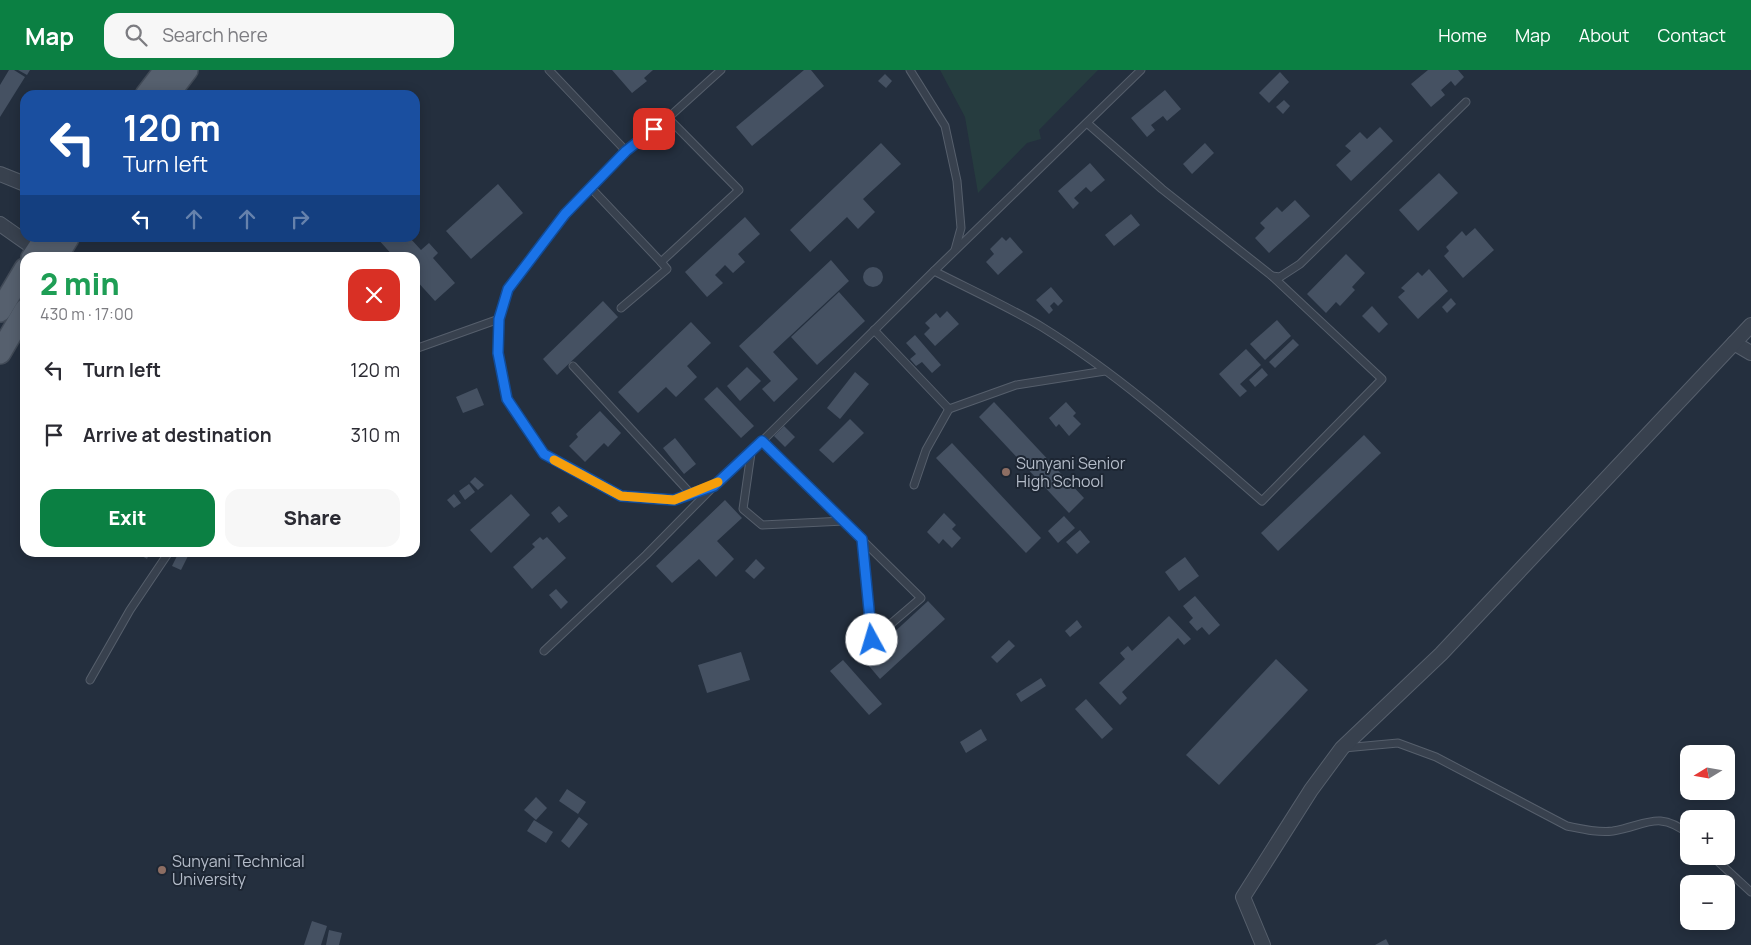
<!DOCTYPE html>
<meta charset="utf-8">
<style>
:root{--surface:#fff;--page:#f7f7f7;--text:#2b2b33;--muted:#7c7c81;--accent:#0b8043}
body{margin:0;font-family:Manrope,sans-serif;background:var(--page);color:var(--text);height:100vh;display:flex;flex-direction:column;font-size:19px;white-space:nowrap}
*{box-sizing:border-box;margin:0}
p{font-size:16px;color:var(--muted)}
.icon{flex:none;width:28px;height:28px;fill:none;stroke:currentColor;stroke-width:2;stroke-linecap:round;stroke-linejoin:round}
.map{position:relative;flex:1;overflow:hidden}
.drawer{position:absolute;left:20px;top:182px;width:400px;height:305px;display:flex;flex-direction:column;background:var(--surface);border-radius:15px;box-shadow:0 2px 12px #0003}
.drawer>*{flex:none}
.top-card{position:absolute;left:20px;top:20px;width:400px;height:152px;border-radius:15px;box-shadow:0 2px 12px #0003;background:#1a4fa0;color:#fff;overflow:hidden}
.needle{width:32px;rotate:259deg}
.controls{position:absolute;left:1680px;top:675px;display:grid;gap:10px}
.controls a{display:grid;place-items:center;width:55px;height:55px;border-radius:10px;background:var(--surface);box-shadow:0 2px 12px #0003;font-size:25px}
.pin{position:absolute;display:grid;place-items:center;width:42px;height:42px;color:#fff;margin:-21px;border-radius:10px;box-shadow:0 2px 8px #0006}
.me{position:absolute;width:55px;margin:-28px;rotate:354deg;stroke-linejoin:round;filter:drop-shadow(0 0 4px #0008)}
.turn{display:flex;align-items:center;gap:18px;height:105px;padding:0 20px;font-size:22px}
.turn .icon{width:65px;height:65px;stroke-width:2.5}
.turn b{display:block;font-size:35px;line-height:42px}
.lanes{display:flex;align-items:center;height:48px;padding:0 20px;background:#0003;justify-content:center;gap:25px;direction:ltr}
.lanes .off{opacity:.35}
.round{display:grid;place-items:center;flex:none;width:52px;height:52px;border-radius:15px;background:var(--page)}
.headline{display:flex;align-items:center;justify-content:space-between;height:85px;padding:0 20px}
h1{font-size:30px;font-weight:800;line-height:38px;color:#1e9e55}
.primary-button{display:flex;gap:10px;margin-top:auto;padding:10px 20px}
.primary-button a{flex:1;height:58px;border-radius:15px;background:var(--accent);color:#fff;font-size:20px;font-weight:800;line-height:58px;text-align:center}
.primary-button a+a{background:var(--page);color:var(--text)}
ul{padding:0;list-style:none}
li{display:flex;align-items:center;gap:15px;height:65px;padding:0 20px}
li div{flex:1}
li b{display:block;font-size:19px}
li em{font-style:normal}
header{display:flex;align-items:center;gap:30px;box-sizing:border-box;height:70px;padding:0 25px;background:var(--accent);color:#fff}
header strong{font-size:24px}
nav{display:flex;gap:28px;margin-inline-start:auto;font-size:18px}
.search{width:350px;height:45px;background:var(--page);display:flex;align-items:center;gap:12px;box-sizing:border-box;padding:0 18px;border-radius:15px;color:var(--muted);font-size:19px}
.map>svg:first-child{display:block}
.grass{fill:#263c3f}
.building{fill:#455162}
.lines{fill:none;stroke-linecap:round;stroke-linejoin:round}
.service-casing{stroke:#565f6c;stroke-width:9}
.minor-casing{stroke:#565f6c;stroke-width:16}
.primary-casing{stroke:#414a57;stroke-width:24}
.service{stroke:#38414e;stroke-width:7}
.minor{stroke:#38414e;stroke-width:14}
.primary{stroke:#56606e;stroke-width:21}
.route-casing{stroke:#114b97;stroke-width:12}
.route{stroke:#1a73e8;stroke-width:9}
.slow{stroke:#f59e0b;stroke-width:9}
.education-dot{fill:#8d6e63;stroke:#1d2633;stroke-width:2}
.labels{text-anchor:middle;stroke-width:4;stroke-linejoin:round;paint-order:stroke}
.poi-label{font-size:16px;fill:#b4bcc9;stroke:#1d2633;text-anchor:start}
</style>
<header>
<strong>Map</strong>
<div class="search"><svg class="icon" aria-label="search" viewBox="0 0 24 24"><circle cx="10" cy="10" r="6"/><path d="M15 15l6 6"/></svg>Search here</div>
<nav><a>Home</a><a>Map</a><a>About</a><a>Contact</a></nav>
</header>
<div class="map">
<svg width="1751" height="875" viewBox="0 0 1751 875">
<rect width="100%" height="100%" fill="#242f3e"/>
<polygon class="grass" points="940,0 1098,0 1039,60 1041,69 1027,73 978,123 965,47"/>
<g class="building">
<polygon points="9,0 14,0 25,7 0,47 0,15"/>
<polygon points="18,0 30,0 27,5"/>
<polygon points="612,0 653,0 644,8 647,11 632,23"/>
<polygon points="804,0 811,0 824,16 752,76 736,57"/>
<polygon points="1428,0 1458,0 1464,7 1455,16 1451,11 1441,20 1445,25 1431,37 1411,14"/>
<polygon points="1280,2 1289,12 1269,33 1259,23"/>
<polygon points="885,4 892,11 886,18 878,11"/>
<polygon points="1165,20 1181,39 1167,51 1163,46 1151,55 1155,60 1147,67 1131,48"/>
<polygon points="1284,30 1290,36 1283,44 1276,37"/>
<polygon points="1380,57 1393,71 1351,111 1336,95 1351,81 1345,76 1360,62 1367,69"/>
<polygon points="881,73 901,94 863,129 875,142 858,159 847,147 810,182 790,160"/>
<polygon points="1205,73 1214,83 1192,104 1183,94"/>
<polygon points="1090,93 1105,110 1091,122 1086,117 1074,128 1079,133 1073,139 1058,121"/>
<polygon points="1439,103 1458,123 1418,161 1399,140"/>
<polygon points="498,114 523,143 471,189 446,161"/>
<polygon points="1295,130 1310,146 1269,183 1255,168 1265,158 1260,153 1277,137 1282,142"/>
<polygon points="1131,144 1140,155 1114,176 1105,165"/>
<polygon points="745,147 760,164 738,184 745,192 733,203 725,195 715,205 723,213 707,227 685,202"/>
<polygon points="1475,158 1494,180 1463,208 1444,186 1449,181 1446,177 1462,161 1466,166"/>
<polygon points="1002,167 1006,171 1010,167 1023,182 998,205 986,192 994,184 990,179"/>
<polygon points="377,168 410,168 421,180 429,173 438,183 433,188 455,213 435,231 415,209 415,188 395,188"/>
<polygon points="1346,184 1365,203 1352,217 1355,220 1340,236 1336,232 1326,243 1307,224"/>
<polygon points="831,190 849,211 773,282 798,309 774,332 762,319 771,311 739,276"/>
<circle cx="873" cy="207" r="10"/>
<polygon points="1429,199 1448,221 1418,249 1398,227 1405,221 1401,218 1418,202 1422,206"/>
<polygon points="1051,217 1063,231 1058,236 1054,232 1050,236 1053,240 1049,244 1036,230"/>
<polygon points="839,222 865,251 817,295 791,267"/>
<polygon points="1451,228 1456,234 1447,243 1442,237"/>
<polygon points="603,231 618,247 557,305 543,289"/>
<polygon points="1372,236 1388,254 1379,263 1362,246"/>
<polygon points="947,241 959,254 935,276 924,264 930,258 925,253 936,243 940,248"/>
<polygon points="1277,250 1291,266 1265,290 1250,274"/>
<polygon points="691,252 711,273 687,296 697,307 676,327 666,317 638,343 618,322"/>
<polygon points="915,265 941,295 932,303 922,292 916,296 910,289 916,284 906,273"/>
<polygon points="1293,269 1299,275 1275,298 1269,292"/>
<polygon points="1246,279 1261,295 1240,314 1247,321 1240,327 1219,304"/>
<polygon points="747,297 761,311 740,331 727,316"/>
<polygon points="1262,298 1268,305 1255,317 1249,310"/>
<polygon points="855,302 869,314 840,349 827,338"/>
<polygon points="717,317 754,356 741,368 704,329"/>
<polygon points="477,318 484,335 463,343 456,327"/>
<polygon points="994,332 1084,428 1069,443 979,347"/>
<polygon points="1066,332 1076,343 1073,346 1081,354 1069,366 1059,354 1056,357 1049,348"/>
<polygon points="600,341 621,363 608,377 604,373 585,392 569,376 578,367 576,364"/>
<polygon points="850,349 864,363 833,393 819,380"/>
<polygon points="784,356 795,367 785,377 774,366"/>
<polygon points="1364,365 1381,383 1278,481 1261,463"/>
<polygon points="675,368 696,394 684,404 663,378"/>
<polygon points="952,373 1041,468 1026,483 936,388"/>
<polygon points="475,407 484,415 478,420 470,412"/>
<polygon points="469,414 475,422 465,430 459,421"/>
<polygon points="454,424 461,433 454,438 447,430"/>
<polygon points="511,424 530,445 491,483 470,460"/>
<polygon points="725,430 742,448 717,471 734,489 716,507 699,489 672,513 656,496"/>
<polygon points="559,436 568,446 559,453 551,443"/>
<polygon points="944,443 956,455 952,459 961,468 952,478 943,469 939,474 927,462"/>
<polygon points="1064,446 1075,458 1058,473 1048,461"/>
<polygon points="1080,460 1090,472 1077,484 1066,472"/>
<polygon points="540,467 543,470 547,467 566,488 532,519 513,497 535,477 532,474"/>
<polygon points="135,482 150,482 147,489"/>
<polygon points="179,482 190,482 181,500 172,496"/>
<polygon points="1185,487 1199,506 1179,521 1165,502"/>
<polygon points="756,489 765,498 754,509 745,501"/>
<polygon points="556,519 568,532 561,539 549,525"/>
<polygon points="1195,526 1220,555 1209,565 1202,557 1197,561 1189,552 1193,548 1183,536"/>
<polygon points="928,531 945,549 880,609 864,590"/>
<polygon points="1169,546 1191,569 1184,575 1178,568 1122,622 1127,628 1120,635 1099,613 1125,589 1120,583 1128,576 1132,581"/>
<polygon points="1077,550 1082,557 1070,567 1065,561"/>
<polygon points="1009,570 1015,576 997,593 991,587"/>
<polygon points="741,582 750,610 707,623 698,595"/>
<polygon points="1276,589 1308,620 1219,715 1186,685"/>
<polygon points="843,590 882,634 869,645 830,601"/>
<polygon points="1041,608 1046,616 1021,632 1016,624"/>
<polygon points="1086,629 1113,659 1102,669 1075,639"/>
<polygon points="981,659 987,670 966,683 960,672"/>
<polygon points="567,719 586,732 578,744 559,731"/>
<polygon points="536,727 547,738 536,750 524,740"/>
<polygon points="579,747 588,754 569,778 561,771"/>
<polygon points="534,750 553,762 546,773 527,761"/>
<polygon points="312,851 327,856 321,875 304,875"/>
<polygon points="329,860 342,863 339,875 326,875"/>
<polygon points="1386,869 1389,875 1375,875"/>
</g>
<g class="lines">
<g class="service-casing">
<g id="service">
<polyline points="549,0 626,81"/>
<polyline points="721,0 668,48 626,81 565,144 508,219 499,249 498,283 507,329 544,384 621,426 674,430 714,416 742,391 934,201 1141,0"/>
<polyline points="910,0 945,56 957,111 961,158 955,180"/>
<polyline points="1087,53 1162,119 1272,206 1280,207 1300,194 1466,32"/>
<polyline points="591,118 661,192 739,120 668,48"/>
<path d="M934,201c35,18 73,35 108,56 79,49 150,113 220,174l120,-122 -110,-103"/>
<polyline points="621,238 667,199 661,192"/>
<polyline points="874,260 949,339 1016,315 1105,301"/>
<polyline points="415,279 499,249"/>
<polyline points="573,296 691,424"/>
<polyline points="762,371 921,528 872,570 862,469"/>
<polyline points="751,383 743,439 762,455 844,451"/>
<polyline points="914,415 926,380 949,339"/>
<polyline points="544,581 646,485 712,418"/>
<polyline points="90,610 130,540 169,482"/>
<path d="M1344,678l54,-5 38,14 131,69c15,3 31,7 46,5 34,-6 45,-21 76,3"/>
<polyline points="1712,786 1751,822"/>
</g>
</g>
<g class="minor-casing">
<g id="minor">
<polyline points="0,104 25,114"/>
<polyline points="0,154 37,180"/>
<polyline points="1734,273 1751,283"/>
<polyline points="1263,875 1243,827 1311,720 1342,678 1441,584 1751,255"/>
</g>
</g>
<g class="primary-casing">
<g id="primary">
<polyline points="146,25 165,0"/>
<polyline points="168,25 187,0"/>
<polyline points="32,188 45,168"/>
<polyline points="56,188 68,168"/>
<polyline points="0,241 25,199"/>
<polyline points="0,283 25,240"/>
</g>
</g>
<use href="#service" class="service"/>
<use href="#minor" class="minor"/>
<use href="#primary" class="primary"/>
</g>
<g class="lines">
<g class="route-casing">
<polyline id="route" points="654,59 626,81 565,144 508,219 499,249 498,283 507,329 544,384 621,426 674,430 714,416 762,371 862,469 872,570"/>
</g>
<use href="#route" class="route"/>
<polyline class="slow" points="554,390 621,426 674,430 718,412"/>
</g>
<g class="education-dot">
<circle cx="1006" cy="402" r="5"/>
<circle cx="162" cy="800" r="5"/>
</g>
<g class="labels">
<g class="poi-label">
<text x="1016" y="399">Sunyani Senior<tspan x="1016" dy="18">High School</tspan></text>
<text x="172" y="797">Sunyani Technical<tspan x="172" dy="18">University</tspan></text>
</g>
</g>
</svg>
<div class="controls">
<a><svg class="needle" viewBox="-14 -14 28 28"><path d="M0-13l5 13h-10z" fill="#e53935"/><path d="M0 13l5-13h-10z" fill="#7c7c81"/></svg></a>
<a>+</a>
<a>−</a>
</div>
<div class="pin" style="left:654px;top:59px;background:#d93025"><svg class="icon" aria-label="arrive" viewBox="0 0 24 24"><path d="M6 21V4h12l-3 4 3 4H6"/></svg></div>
<svg class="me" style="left:872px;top:570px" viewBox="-20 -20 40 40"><circle r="19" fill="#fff"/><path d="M0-13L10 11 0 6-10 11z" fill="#1a73e8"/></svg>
<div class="top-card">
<div class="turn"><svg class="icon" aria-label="left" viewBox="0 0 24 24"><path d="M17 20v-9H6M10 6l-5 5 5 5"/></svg><div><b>120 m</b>Turn left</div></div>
<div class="lanes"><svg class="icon" aria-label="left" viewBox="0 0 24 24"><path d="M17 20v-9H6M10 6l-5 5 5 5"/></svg><svg class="icon off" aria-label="ahead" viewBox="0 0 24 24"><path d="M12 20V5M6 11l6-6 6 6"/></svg><svg class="icon off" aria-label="ahead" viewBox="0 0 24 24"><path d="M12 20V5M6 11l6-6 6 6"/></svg><svg class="icon off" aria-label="right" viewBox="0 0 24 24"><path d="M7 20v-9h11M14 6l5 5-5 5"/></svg></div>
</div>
<section class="drawer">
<div class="headline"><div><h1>2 min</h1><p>430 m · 17:00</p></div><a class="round" style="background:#d93025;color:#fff"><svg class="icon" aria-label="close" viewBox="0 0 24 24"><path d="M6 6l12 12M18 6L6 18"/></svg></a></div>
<ul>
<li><svg class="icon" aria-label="left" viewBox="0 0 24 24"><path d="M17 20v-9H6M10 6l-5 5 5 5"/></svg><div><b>Turn left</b></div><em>120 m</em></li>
<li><svg class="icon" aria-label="arrive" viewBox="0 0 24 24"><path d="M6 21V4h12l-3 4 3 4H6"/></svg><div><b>Arrive at destination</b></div><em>310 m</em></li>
</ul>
<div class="primary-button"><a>Exit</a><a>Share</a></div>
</section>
</div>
